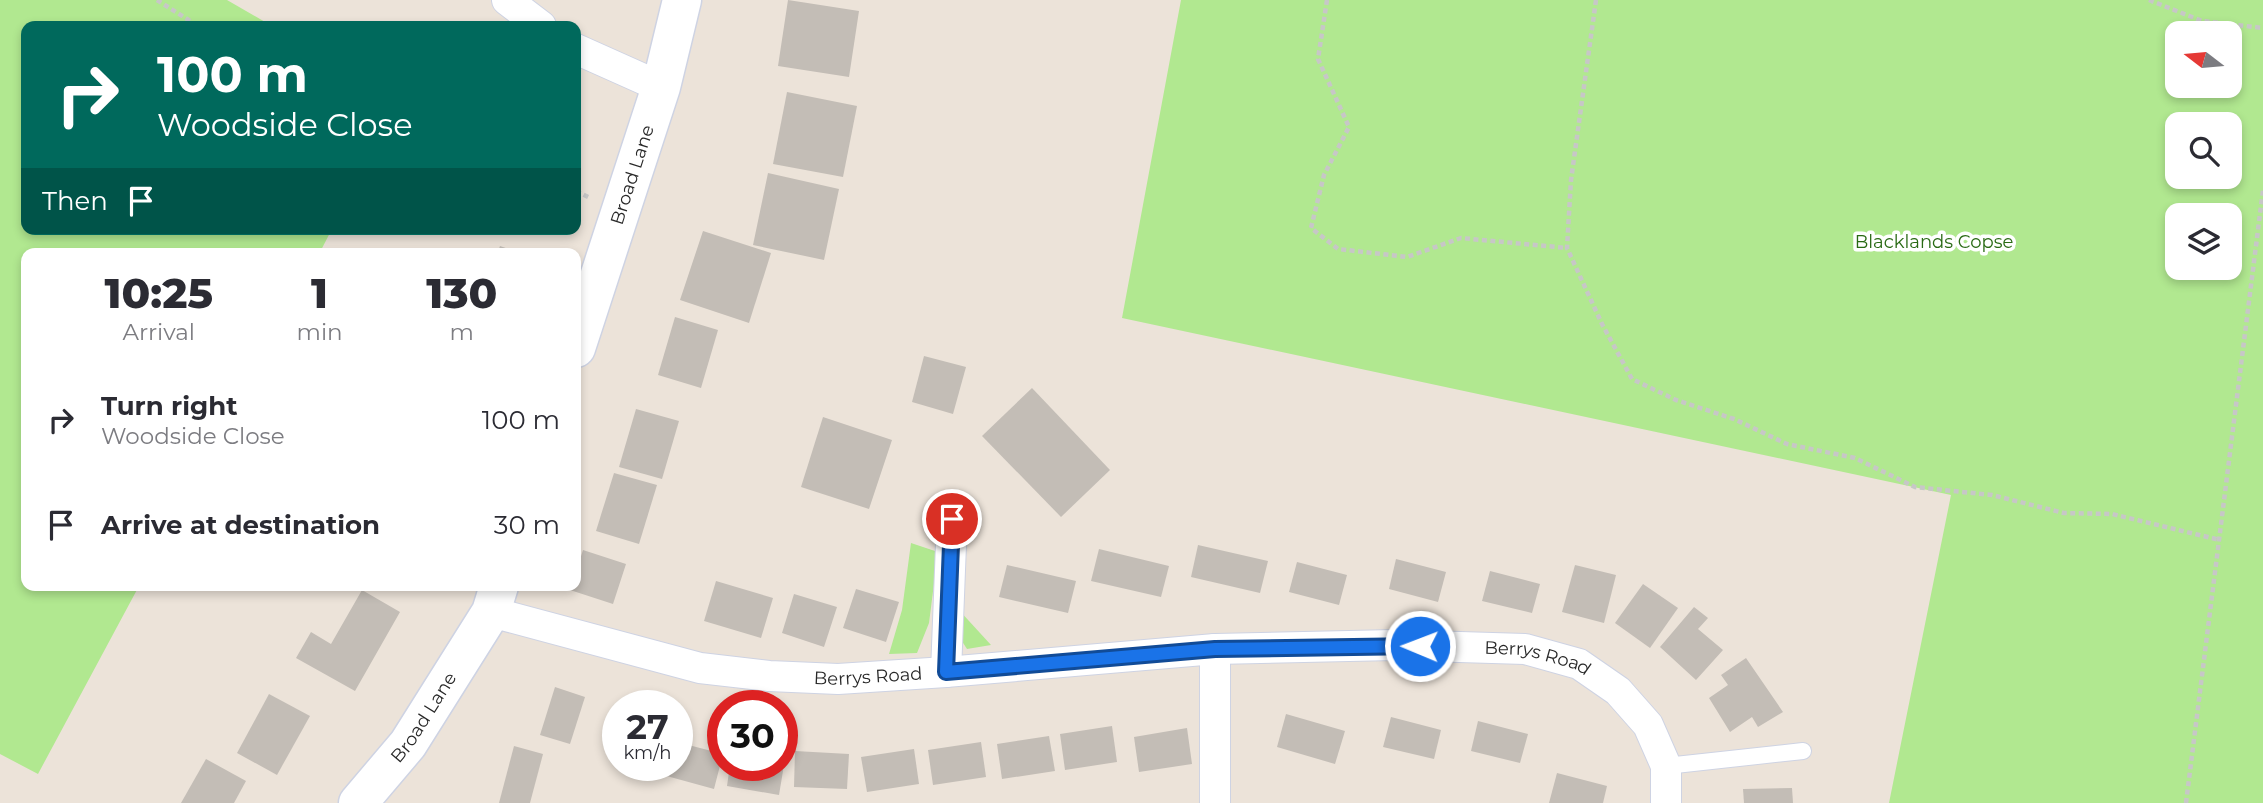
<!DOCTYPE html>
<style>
:root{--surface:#fff;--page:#f2f2f3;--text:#2b2b33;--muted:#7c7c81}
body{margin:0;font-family:Montserrat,sans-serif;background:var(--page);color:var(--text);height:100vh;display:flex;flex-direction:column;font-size:26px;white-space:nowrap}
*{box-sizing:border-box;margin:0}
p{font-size:23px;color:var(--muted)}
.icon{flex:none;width:38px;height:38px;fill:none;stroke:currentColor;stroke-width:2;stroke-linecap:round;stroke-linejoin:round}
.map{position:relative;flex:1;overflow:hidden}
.details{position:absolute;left:21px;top:248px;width:560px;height:343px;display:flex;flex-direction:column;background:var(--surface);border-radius:14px;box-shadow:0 4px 10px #0003}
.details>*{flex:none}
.banner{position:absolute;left:21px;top:21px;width:560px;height:214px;border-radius:14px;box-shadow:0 4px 10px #0003;background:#00695c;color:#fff;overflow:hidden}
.needle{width:46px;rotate:286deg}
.fabs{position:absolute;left:2165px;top:21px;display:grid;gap:14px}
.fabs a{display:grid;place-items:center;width:77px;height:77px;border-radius:14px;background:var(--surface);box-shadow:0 4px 10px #0003;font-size:35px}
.speed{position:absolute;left:602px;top:690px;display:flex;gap:14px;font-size:35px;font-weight:700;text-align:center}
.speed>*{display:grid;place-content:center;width:91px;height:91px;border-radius:50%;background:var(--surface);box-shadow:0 4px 10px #0003;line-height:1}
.speed small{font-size:18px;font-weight:400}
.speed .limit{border:10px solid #d22;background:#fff;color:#111}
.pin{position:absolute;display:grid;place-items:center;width:60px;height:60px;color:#fff;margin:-30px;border:4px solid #fff;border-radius:50%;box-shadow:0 2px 7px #0007}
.me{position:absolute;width:77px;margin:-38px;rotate:271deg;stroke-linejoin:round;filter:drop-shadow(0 0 5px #0008)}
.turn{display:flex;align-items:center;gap:24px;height:147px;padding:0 21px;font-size:32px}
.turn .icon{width:91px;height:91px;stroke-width:2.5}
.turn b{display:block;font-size:49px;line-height:60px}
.then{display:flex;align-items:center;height:66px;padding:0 21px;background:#0003;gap:14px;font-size:26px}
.eta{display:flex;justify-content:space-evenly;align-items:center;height:119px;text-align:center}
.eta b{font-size:42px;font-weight:800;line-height:49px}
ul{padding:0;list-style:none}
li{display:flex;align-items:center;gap:21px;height:105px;padding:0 21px}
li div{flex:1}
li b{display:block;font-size:26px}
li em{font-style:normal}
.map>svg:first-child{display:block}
.green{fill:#b1e890;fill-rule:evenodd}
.building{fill:#c3bdb6}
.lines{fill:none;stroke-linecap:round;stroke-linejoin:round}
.lane-casing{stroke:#ced3e3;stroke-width:18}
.street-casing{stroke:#ced3e3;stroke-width:32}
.secondary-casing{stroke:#ced3e3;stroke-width:41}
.path{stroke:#c7c7c7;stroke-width:4.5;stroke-dasharray:5 3.5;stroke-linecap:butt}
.lane{stroke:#fff;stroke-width:16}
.street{stroke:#fff;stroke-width:30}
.secondary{stroke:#fff;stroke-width:38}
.route-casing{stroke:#114b97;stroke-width:18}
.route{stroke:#1a73e8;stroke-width:12}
.labels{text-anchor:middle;stroke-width:7;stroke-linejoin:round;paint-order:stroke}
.street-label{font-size:18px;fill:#282828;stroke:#fff}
.park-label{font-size:18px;fill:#296a14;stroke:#fff}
</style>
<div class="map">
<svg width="2263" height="803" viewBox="0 0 2263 803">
<rect width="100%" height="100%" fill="#ece3d9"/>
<g class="green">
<polygon points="0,0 227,0 272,26 26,26 26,229 332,229 319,254 26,254 26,586 139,586 38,774 0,754"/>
<path d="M1181,0h1082v803h-374l62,-308 -829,-177zM2177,33h53v53h-53zM2177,124h53v53h-53zM2177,215h53v53h-53z"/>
<polygon points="911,543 938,552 929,623 917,653 889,654 902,610"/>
<polygon points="958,609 991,645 967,649 956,632"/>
</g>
<g class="building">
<polygon points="788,0 859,11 849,77 778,66"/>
<polygon points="787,92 857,106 843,177 773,164"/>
<polygon points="768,173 839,189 824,260 753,245"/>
<polygon points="492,229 507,229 504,235"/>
<polygon points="703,231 771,253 749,323 680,300"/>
<polygon points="500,246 520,253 520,254 497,254"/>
<polygon points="675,317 718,330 701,388 658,375"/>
<polygon points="924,356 966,367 953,414 912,402"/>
<polygon points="1032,388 1110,470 1061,517 982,436"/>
<polygon points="636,409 679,421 662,479 619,467"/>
<polygon points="823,417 892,440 869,509 801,487"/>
<polygon points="614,473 657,485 639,544 596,531"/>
<polygon points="1198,545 1268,561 1260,593 1191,577"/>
<polygon points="1099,549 1169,566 1161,597 1091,581"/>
<polygon points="583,550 626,564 613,604 570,590 571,586 576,586 576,572"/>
<polygon points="1396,559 1446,572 1438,602 1389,589"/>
<polygon points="1297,562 1347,575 1339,605 1289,592"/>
<polygon points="1007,565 1076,581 1068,613 999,597"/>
<polygon points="1575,565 1616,575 1604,623 1562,612"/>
<polygon points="1490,571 1540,584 1532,613 1482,601"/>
<polygon points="716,581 773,598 761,638 704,621"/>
<polygon points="1643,584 1678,608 1650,648 1615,623"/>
<polygon points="856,589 899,602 886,642 843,628"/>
<polygon points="362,590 400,612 355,691 296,658 311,632 331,644"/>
<polygon points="794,594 837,607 824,647 782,633"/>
<polygon points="1694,607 1708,618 1698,629 1723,650 1696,680 1660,647"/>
<polygon points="1746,658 1783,712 1758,727 1752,717 1730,732 1709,698 1728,685 1721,675"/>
<polygon points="555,687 585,697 570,744 540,735"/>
<polygon points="269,694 310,716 277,775 237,753"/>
<polygon points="1286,714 1345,731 1335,764 1277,747"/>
<polygon points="1391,717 1441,730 1434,759 1383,747"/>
<polygon points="1478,721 1528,734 1520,763 1471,751"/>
<polygon points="1112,726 1117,762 1065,770 1060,734"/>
<polygon points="1187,728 1192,764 1139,772 1134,737"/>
<polygon points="1049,736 1055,771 1002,779 997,744"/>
<polygon points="677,742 723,754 714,789 663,775 665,765 677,765"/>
<polygon points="981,742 986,777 933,785 928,750"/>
<polygon points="514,746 543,754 530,803 499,803"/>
<polygon points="914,749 919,784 867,792 861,757"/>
<polygon points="795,751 849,754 847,789 794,787"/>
<polygon points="206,759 246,781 234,803 181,803"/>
<polygon points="782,759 785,759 779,795 727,786 730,765 782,765"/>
<polygon points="1557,773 1607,786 1603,803 1549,803"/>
<polygon points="1792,788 1793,803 1744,803 1743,789"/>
</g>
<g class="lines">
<g class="lane-casing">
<polyline id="lane" points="1666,766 1803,751"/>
</g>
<g class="street-casing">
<g id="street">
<polyline points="507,0 541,26"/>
<polyline points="576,49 661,87"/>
<path id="s1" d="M491,612l209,56 69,8 69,3 108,-7 269,-23 179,-4 131,4 54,15 39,27 30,34 18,41v37"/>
<polyline points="946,672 952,519"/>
<polyline points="1215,803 1215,649"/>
</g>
</g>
<g class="secondary-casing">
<g id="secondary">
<path id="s2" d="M576,348l85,-261 21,-87"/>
<path id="s3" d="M358,803l50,-59 83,-132 8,-26"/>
</g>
</g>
<g class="path">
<polyline points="157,0 198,26"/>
<polyline points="1327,0 1318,59 1349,127 1324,175 1311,228 1338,249 1407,257 1461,238 1567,248"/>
<polyline points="1596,0 1571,180 1567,248 1602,324 1632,379 1676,400 1734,419 1787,444 1855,458 1915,487 1992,495 2064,513 2112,514 2220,540"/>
<polyline points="2149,0 2202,21 2263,28"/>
<polyline points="576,191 590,198"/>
<polyline points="2186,803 2263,190"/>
</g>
<use href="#lane" class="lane"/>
<use href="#street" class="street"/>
<use href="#secondary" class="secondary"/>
</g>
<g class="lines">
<g class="route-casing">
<polyline id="route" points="952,519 946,672 1215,649 1420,646"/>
</g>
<use href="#route" class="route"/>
</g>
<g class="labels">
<g class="street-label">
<text dy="6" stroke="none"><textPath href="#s2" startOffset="182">Broad Lane</textPath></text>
<text dy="6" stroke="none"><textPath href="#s1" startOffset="1057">Berrys Road</textPath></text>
<text dy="6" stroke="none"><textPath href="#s1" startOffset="385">Berrys Road</textPath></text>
<text dy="6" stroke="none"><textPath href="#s3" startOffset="108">Broad Lane</textPath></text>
</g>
<g class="park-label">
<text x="1934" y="248">Blacklands Copse</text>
</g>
</g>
</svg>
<div class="fabs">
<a><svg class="needle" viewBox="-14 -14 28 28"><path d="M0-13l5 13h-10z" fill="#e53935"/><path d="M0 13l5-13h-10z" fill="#7c7c81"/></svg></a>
<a><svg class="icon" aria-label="search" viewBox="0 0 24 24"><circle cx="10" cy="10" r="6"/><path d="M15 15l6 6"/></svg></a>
<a><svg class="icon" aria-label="layers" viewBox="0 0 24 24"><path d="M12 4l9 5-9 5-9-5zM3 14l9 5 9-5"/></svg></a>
</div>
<div class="speed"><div>27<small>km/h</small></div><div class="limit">30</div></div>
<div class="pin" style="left:952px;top:519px;background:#d93025"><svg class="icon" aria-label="arrive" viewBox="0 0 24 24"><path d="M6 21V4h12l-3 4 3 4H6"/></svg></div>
<svg class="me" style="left:1420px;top:646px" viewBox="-20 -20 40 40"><circle r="17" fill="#1a73e8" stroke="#fff" stroke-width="3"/><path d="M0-11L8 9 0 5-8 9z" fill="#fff"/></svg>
<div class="banner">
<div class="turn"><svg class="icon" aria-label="right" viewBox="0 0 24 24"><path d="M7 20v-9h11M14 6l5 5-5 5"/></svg><div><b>100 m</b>Woodside Close</div></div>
<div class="then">Then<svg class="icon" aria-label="arrive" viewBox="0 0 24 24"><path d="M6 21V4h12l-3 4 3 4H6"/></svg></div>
</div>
<section class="details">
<div class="eta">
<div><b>10:25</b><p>Arrival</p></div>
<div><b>1</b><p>min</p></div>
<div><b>130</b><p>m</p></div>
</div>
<ul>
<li><svg class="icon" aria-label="right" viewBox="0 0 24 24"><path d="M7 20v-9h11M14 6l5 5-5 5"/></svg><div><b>Turn right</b><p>Woodside Close</p></div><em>100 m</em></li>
<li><svg class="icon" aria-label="arrive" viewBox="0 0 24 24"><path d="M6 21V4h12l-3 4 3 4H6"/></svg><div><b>Arrive at destination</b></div><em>30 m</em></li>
</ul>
</section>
</div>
